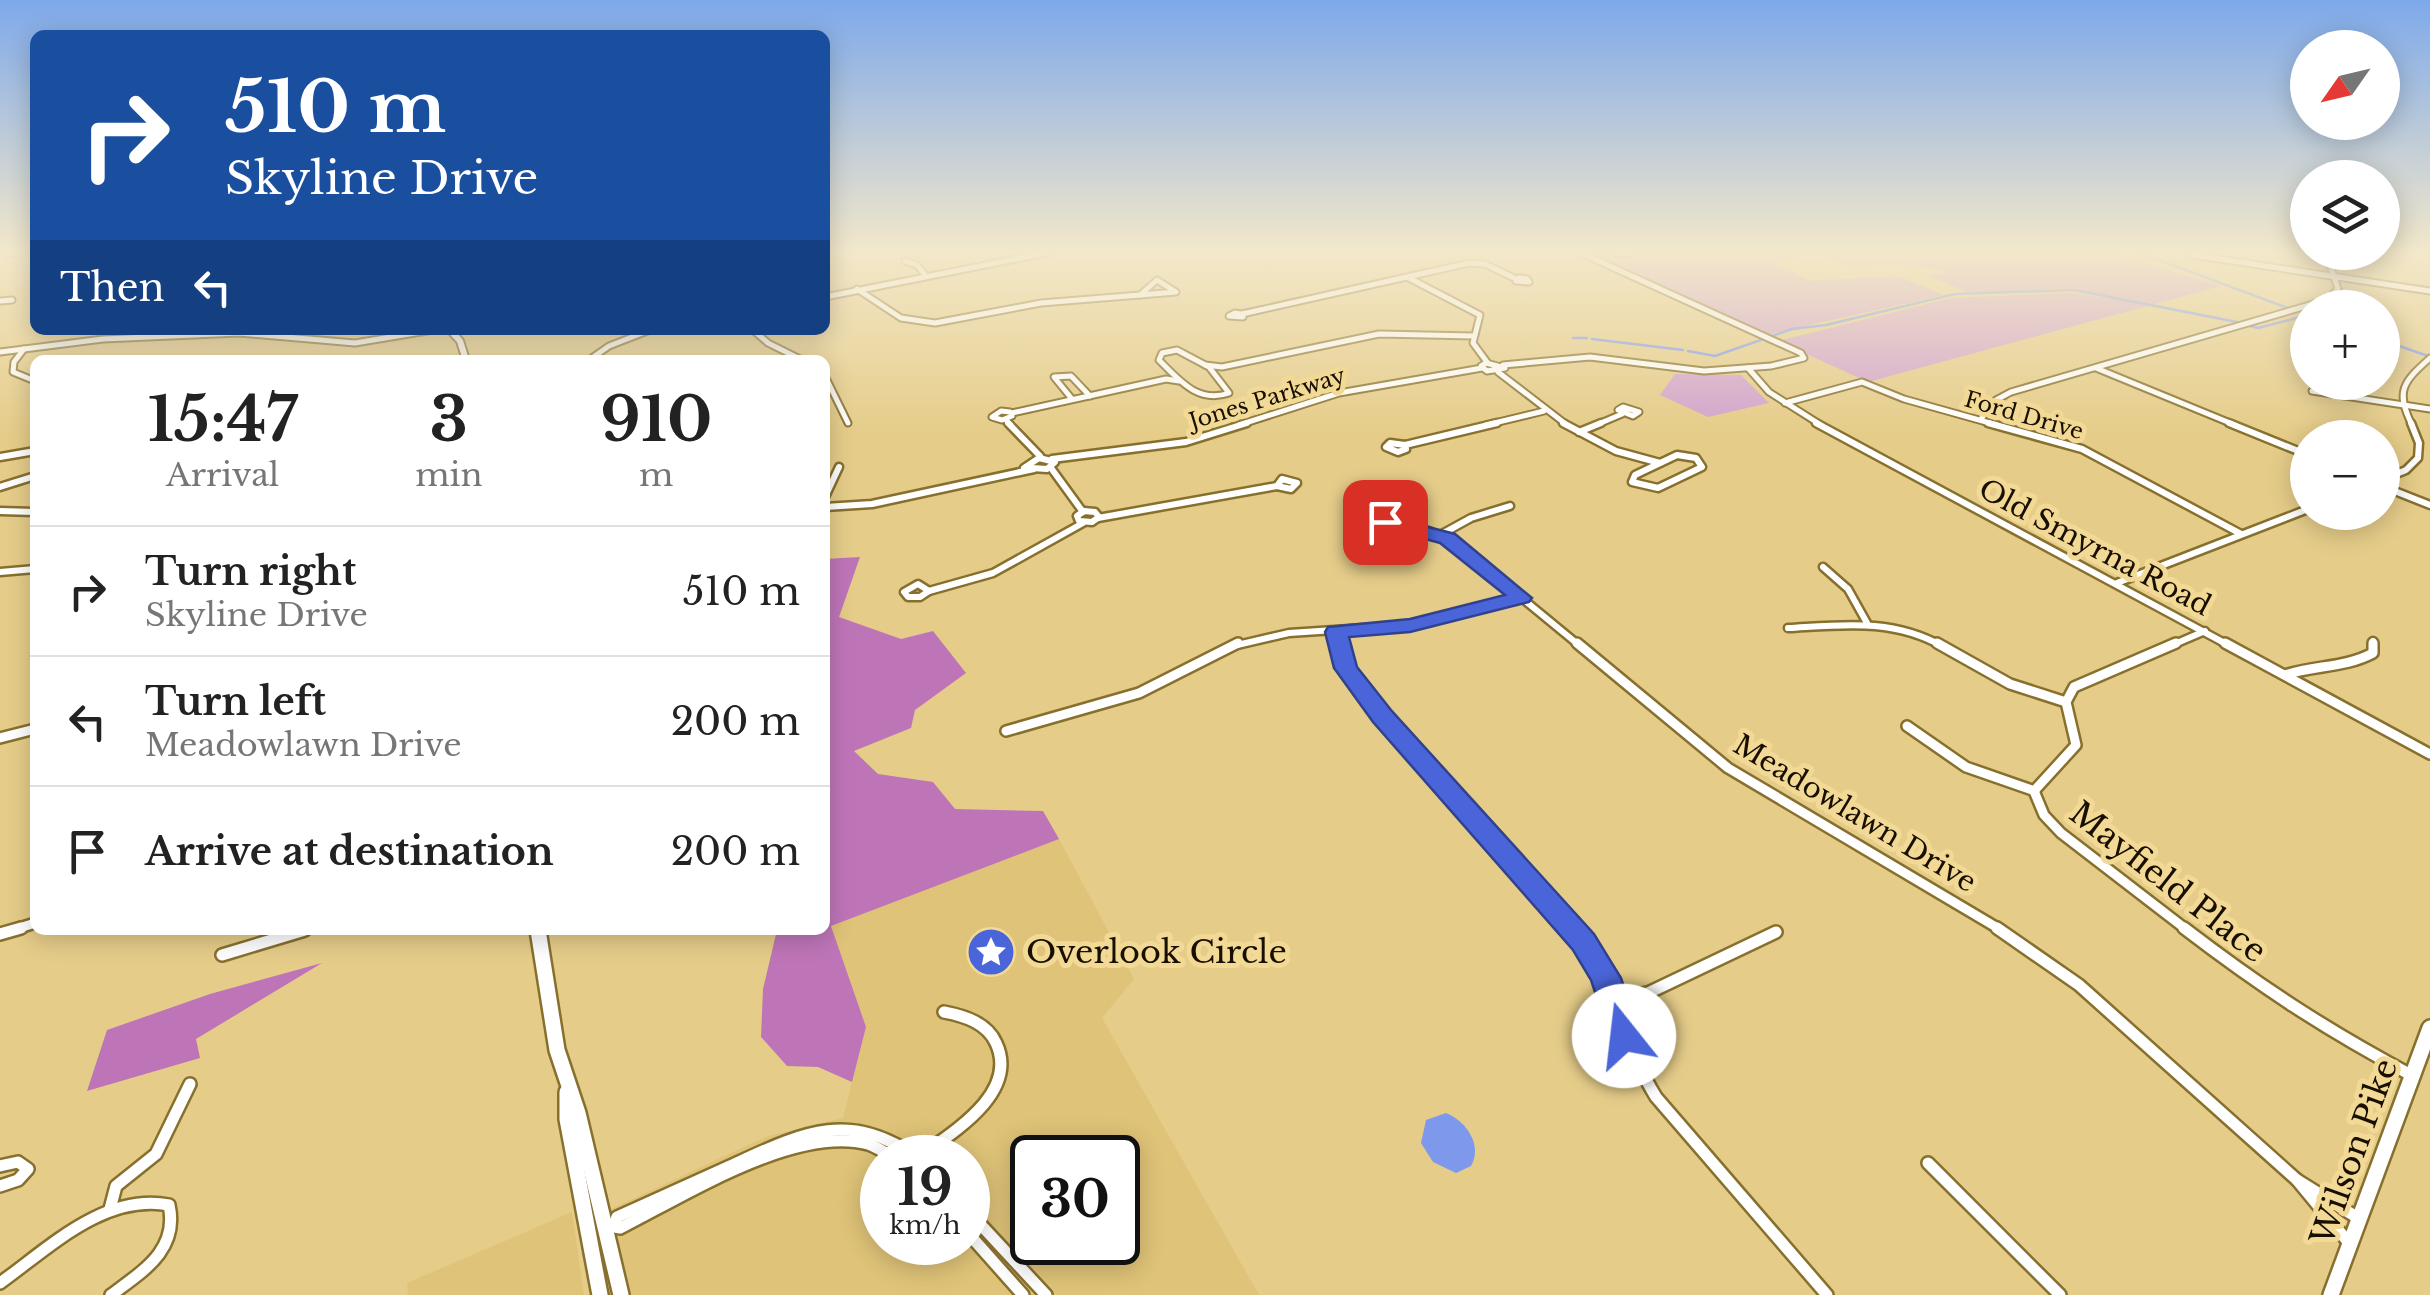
<!DOCTYPE html>
<meta charset="utf-8">
<style>
:root{--surface:#fff;--page:#f6f6f6;--text:#222;--muted:#767676;--line:#e0e0e0}
body{margin:0;font-family:"Libre Baskerville",serif;background:var(--page);color:var(--text);height:100vh;display:flex;flex-direction:column;font-size:38px;white-space:nowrap}
*{box-sizing:border-box;margin:0}
p{font-size:32px;color:var(--muted)}
.icon{flex:none;width:55px;height:55px;fill:none;stroke:currentColor;stroke-width:2;stroke-linecap:round;stroke-linejoin:round}
.map{position:relative;flex:1;overflow:hidden}
.details{position:absolute;left:30px;top:355px;width:800px;height:580px;display:flex;flex-direction:column;background:var(--surface);border-radius:15px;box-shadow:0 5px 25px #0003}
.details>*{flex:none}
.top-card{position:absolute;left:30px;top:30px;width:800px;height:305px;border-radius:15px;box-shadow:0 5px 25px #0003;background:#1a4fa0;color:#fff;overflow:hidden}
.needle{width:65px;rotate:236deg}
.buttons{position:absolute;left:2290px;top:30px;display:grid;gap:20px}
.buttons a{display:grid;place-items:center;width:110px;height:110px;border-radius:50%;background:var(--surface);box-shadow:0 5px 25px #0003;font-size:50px}
.speed{position:absolute;left:860px;top:1135px;display:flex;gap:20px;font-size:50px;font-weight:700;text-align:center}
.speed>*{display:grid;place-content:center;width:130px;height:130px;border-radius:50%;background:var(--surface);box-shadow:0 5px 25px #0003;line-height:1}
.speed small{font-size:25px;font-weight:400}
.speed .limit{border:5px solid #111;border-radius:15px;background:#fff;color:#111}
.pin{position:absolute;display:grid;place-items:center;width:85px;height:85px;color:#fff;margin:-42px;border-radius:20px;box-shadow:0 5px 15px #0006}
.me{position:absolute;width:110px;margin:-55px;rotate:344deg;stroke-linejoin:round;filter:drop-shadow(0 0 8px #0008)}
.turn{display:flex;align-items:center;gap:35px;height:210px;padding:0 30px;font-size:45px}
.turn .icon{width:130px;height:130px;stroke-width:2.5}
.turn b{display:block;font-size:70px;line-height:85px}
.then{display:flex;align-items:center;height:95px;padding:0 30px;background:#0003;gap:20px;font-size:38px}
.eta{display:flex;justify-content:space-evenly;align-items:center;height:170px;text-align:center}
.eta b{font-size:60px;font-weight:800;line-height:70px}
ul{padding:0;list-style:none}
li{display:flex;align-items:center;gap:30px;height:130px;padding:0 30px;border-top:2px solid var(--line)}
li div{flex:1}
li b{display:block;font-size:38px}
li em{font-style:normal}
.map>svg:first-child{display:block}
.built{fill:#dfc378;fill-rule:evenodd}
.green{fill:#d2a3cd}
.forest{fill:#be75b8}
.water{fill:#7e98ec}
.lines{fill:none;stroke-linecap:round;stroke-linejoin:round}
.stream{stroke:#7e98ec;stroke-width:2.5}
.minor-far3-casing{stroke:#87702e;stroke-width:9}
.minor-far2-casing{stroke:#87702e;stroke-width:11}
.minor-far1-casing{stroke:#87702e;stroke-width:14}
.minor-casing{stroke:#87702e;stroke-width:16}
.major-far1-casing{stroke:#87702e;stroke-width:10}
.major-casing{stroke:#87702e;stroke-width:20}
.minor-far3{stroke:#fff;stroke-width:5}
.minor-far2{stroke:#fff;stroke-width:6}
.minor-far1{stroke:#fff;stroke-width:9}
.minor{stroke:#fff;stroke-width:11}
.major-far1{stroke:#fff;stroke-width:6}
.major{stroke:#fff;stroke-width:15}
.route{fill:#4a65d9;stroke:#30428d;stroke-width:2.5}
.labels{text-anchor:middle;stroke-width:10;stroke-linejoin:round;paint-order:stroke}
.far-street-label{font-size:22px;fill:#180f00;stroke:#f2d996}
.street-label{font-size:28px;fill:#180f00;stroke:#f2d996}
.near-street-label{font-size:32px;fill:#180f00;stroke:#f2d996}
.near-poi-label{font-size:32px;fill:#180f00;stroke:#f2d996;text-anchor:start}
</style>
<div class="map">
<svg width="2430" height="1295" viewBox="0 0 2430 1295">
<rect width="100%" height="100%" fill="#e5cc89"/>
<g class="built">
<path d="M1059,839l75,140 -32,39 157,277h-635l-17,-84 161,-75 75,-18 23,-91 -35,-101zM882,1158h86v84h-86zM1032,1158h86v84h-86z"/>
<polygon points="572,1212 584,1295 408,1295 407,1283"/>
</g>
<g class="green">
<path d="M1586,253h525l110,33 -353,96 -90,-41 173,-43 121,-5 53,7 -61,-12 -92,6 -47,-19 23,-2c-31,-10 -58,-11 -91,-8 -13,1 -26,-8 -38,-10 -14,-3 -33,4 -46,8l37,18 87,-5 47,19 -179,40z"/>
<polygon points="1675,374 1741,375 1769,403 1708,417 1660,395"/>
</g>
<g class="forest">
<polygon points="860,557 839,617 901,639 933,631 966,673 915,710 911,728 854,751 878,774 933,782 955,809 1043,811 1059,839 831,926 866,1027 852,1082 818,1067 787,1066 761,1037 763,989 777,930 825,930 825,559"/>
<polygon points="322,963 196,1039 200,1058 87,1091 107,1030 210,994"/>
</g>
<path class="water" d="M1446,1113c20,8 37,32 25,53l-15,7 -23,-11 -12,-19 5,-23z"/>
<g class="lines">
<g class="stream">
<polyline points="2140,253 2288,308"/>
<polyline points="2250,326 2258,328 2308,315"/>
<polyline points="1573,338 1587,338"/>
<polyline points="1592,339 1683,350"/>
<polyline points="2382,340 2428,356"/>
<polyline points="1688,351 1715,356 1792,329 1826,325 1955,294 2074,290 2242,323"/>
</g>
<g class="minor-far3-casing">
<g id="minor-far3">
<polyline points="7,253 14,253"/>
<polyline points="1616,253 1629,253"/>
<polyline points="2193,255 2430,291"/>
<polyline points="905,261 917,265 926,276"/>
<polyline points="1409,278 1480,315 1473,343 1487,362"/>
<polygon points="1519,278 1527,279 1529,282 1516,281"/>
<polygon points="1157,280 1176,292 1140,295"/>
<polyline points="857,289 901,318 935,323 1041,303 1140,295"/>
<polyline points="825,297 1046,253"/>
<polyline points="0,301 12,300"/>
<polygon points="1235,313 1241,314 1243,317 1229,316"/>
<polyline points="1242,314 1469,263 1485,264 1516,279"/>
<polyline points="753,330 768,343 802,360"/>
<polyline points="24,349 14,362 13,372 35,381"/>
<path d="M1177,350l32,17 20,26c-31,11 -50,-13 -70,-33l3,-7z"/>
<polyline points="0,352 103,339 239,333 355,343 433,330"/>
<polyline points="589,360 609,346 650,330"/>
<polygon points="1486,363 1505,368 1487,371 1481,366"/>
<polyline points="1205,365 1222,367 1379,334 1474,336"/>
<polyline points="1503,365 1590,357 1704,371 1771,366 1804,358 1801,353 1581,253"/>
<polyline points="1748,368 1769,392 1821,425"/>
<polyline points="2096,368 2235,425"/>
<polyline points="1498,372 1567,425"/>
<polyline points="825,376 848,423"/>
<polyline points="2312,391 2430,409"/>
<polyline points="1072,399 1054,377 1071,376 1090,396"/>
<polyline points="1785,403 1862,382 1904,399 1997,425"/>
<polygon points="1623,407 1639,412 1633,416 1618,410"/>
<polygon points="1001,411 1010,412 1012,416 1002,420 992,417"/>
<polyline points="1012,413 1166,379 1179,381"/>
<polyline points="1981,419 1996,400 2011,392 2327,300 2338,289 2326,253"/>
<polyline points="1006,420 1011,425"/>
<polyline points="1239,425 1339,393 1482,368"/>
<polyline points="1486,425 1544,411"/>
<polyline points="1596,425 1622,414"/>
<path d="M2412,425c-17,-34 -9,-43 18,-67"/>
</g>
</g>
<g class="minor-far2-casing">
<g id="minor-far2">
<polyline points="1008,423 1040,456"/>
<polyline points="1563,423 1616,451 1660,463"/>
<polyline points="1816,423 2230,646"/>
<polyline points="1988,423 2082,449 2241,534"/>
<polyline points="2229,423 2308,455"/>
<polyline points="1579,432 1601,423"/>
<polygon points="1390,443 1405,445 1406,449 1398,452 1386,447"/>
<polyline points="1405,445 1497,423"/>
<polygon points="1677,455 1696,458 1702,467 1658,488 1632,482 1635,475"/>
<polyline points="0,457 35,451"/>
<polyline points="1052,459 1186,442 1247,423"/>
<polyline points="1024,468 1039,458 1055,462 1047,469 1032,468"/>
<polyline points="1051,468 1083,512"/>
<polygon points="1282,479 1297,483 1291,489 1277,486"/>
<polyline points="2382,480 2406,470 2418,458 2419,443 2411,423"/>
<polyline points="2382,486 2430,505"/>
<polyline points="0,487 35,476"/>
<polyline points="825,497 839,467"/>
<polyline points="825,507 872,504 1034,469"/>
<polyline points="0,511 35,512"/>
<polygon points="1084,511 1095,512 1099,517 1092,522 1079,521 1077,516"/>
<polyline points="1098,518 1277,486"/>
<polyline points="1373,518 1429,531 1456,544 1580,646"/>
<polyline points="1440,535 1471,518 1510,506"/>
<polyline points="1823,567 1848,589 1867,623"/>
<polyline points="0,572 35,569"/>
<polyline points="2117,583 2308,509"/>
<polygon points="918,584 929,591 920,597 908,597 904,592"/>
<polyline points="929,591 993,573 1083,523"/>
<path d="M1788,628c54,-3 104,-10 154,18"/>
<polyline points="1336,632 1339,646"/>
<polyline points="2373,641 2373,646"/>
<polyline points="1233,646 1289,633 1410,625 1521,598"/>
<polyline points="2170,646 2205,631"/>
</g>
</g>
<g class="minor-far1-casing">
<g id="minor-far1">
<polyline points="1339,643 1345,668 1357,687 1573,930"/>
<polyline points="1577,643 1728,768 2001,930"/>
<polyline points="1937,643 2010,684 2066,702"/>
<polyline points="2176,643 2074,687 2066,702 2076,745 2034,791 2044,815 2061,833 2187,930"/>
<polyline points="2225,643 2430,754"/>
<path d="M2285,675c30,-10 60,-7 88,-22v-10"/>
<polyline points="1907,726 1966,767 2035,791"/>
<polyline points="1006,731 1139,693 1238,643"/>
<polyline points="0,738 35,729"/>
<polyline points="13,930 35,923"/>
</g>
</g>
<g class="minor-casing">
<g id="minor">
<path d="M1571,928c43,47 51,115 85,169l171,198"/>
<polyline points="1997,928 2079,985 2297,1180"/>
<path d="M2184,928c77,59 141,101 227,147"/>
<polyline points="0,934 21,928"/>
<polyline points="222,955 305,930"/>
<polyline points="1614,999 1648,993 1776,932"/>
<path d="M917,1158c33,-24 103,-64 79,-115 -9,-20 -31,-27 -52,-31"/>
<polyline points="1928,1163 2060,1295"/>
<polyline points="0,1166 18,1162 28,1169 18,1180 0,1186"/>
<polyline points="110,1209 116,1186 156,1154 190,1084"/>
<polyline points="968,1211 1046,1295"/>
<path d="M614,1225l3,-8c38,-17 76,-34 113,-51 70,-32 118,-58 188,-8"/>
<path d="M610,1226l10,2c64,-32 175,-103 248,-84 9,3 19,10 28,14"/>
<polyline points="968,1233 1023,1295"/>
<polyline points="2349,1243 2297,1180 2358,1218"/>
<path d="M0,1283c49,-35 104,-90 169,-78 10,45 -26,66 -58,90"/>
</g>
</g>
<g class="major-far1-casing">
<polyline id="major-far1" points="450,330 460,341 466,360"/>
</g>
<g class="major-casing">
<g id="major">
<polyline points="538,930 557,1050 578,1113 621,1295"/>
<polyline points="567,1092 567,1119 600,1295"/>
<polyline points="2331,1295 2430,1028"/>
</g>
</g>
<use href="#minor-far3" class="minor-far3"/>
<use href="#minor-far2" class="minor-far2"/>
<use href="#minor-far1" class="minor-far1"/>
<use href="#minor" class="minor"/>
<use href="#major-far1" class="major-far1"/>
<use href="#major" class="major"/>
</g>
<linearGradient id="sky" x2="0" y2="1"><stop stop-color="#7da9ea"/><stop offset="0.58" stop-color="#f3e8ca"/><stop offset="1" stop-color="#f3e8ca" stop-opacity="0"/></linearGradient>
<rect width="2430" height="434" fill="url(#sky)"/>
<polygon class="route" points="1385,516 1455,534 1532,598 1529,602 1410,632 1349,637 1357,667 1391,710 1594,934 1621,978 1640,1036 1635,1046 1624,1050 1613,1046 1591,980 1573,950 1373,722 1334,668 1325,632 1328,627 1410,619 1505,595 1440,543 1378,526 1375,522"/>
<defs>
<g id="sight-disc" transform="scale(2.5)"><circle r="9.5" fill="#4a65d9" stroke="#f2d996"/><path d="M0-6L1.8-2.2L6-1.7L2.9 1.2L3.7 5.4L0 3.3L-3.7 5.4L-2.9 1.2L-6-1.7L-1.8-2.2Z" fill="#fff"/></g>
</defs>
<g fill-rule="evenodd">
<use href="#sight-disc" x="991" y="952"/>
</g>
<g class="labels">
<g class="far-street-label">
<text transform="translate(1267 398) rotate(-17)" y="8">Jones Parkway</text>
<text transform="translate(2024 415) rotate(16)" y="8">Ford Drive</text>
</g>
<g class="street-label">
<text transform="translate(2095 547) rotate(28)" y="10">Old Smyrna Road</text>
<text transform="translate(1855 813) rotate(31)" y="10">Meadowlawn Drive</text>
</g>
<g class="near-street-label">
<text transform="translate(2168 882) rotate(38)" y="11">Mayfield Place</text>
<text transform="translate(2354 1152) rotate(-70)" y="11">Wilson Pike</text>
</g>
<g class="near-poi-label">
<text x="1026" y="963">Overlook Circle</text>
</g>
</g>
</svg>
<div class="buttons">
<a><svg class="needle" viewBox="-14 -14 28 28"><path d="M0-13l5 13h-10z" fill="#e53935"/><path d="M0 13l5-13h-10z" fill="#767676"/></svg></a>
<a><svg class="icon" aria-label="layers" viewBox="0 0 24 24"><path d="M12 4l9 5-9 5-9-5zM3 14l9 5 9-5"/></svg></a>
<a>+</a>
<a>−</a>
</div>
<div class="speed"><div>19<small>km/h</small></div><div class="limit">30</div></div>
<div class="pin" style="left:1385px;top:522px;background:#d93025"><svg class="icon" aria-label="arrive" viewBox="0 0 24 24"><path d="M6 21V4h12l-3 4 3 4H6"/></svg></div>
<svg class="me" style="left:1624px;top:1036px" viewBox="-20 -20 40 40"><circle r="19" fill="#fff"/><path d="M0-13L10 11 0 6-10 11z" fill="#4a65d9"/></svg>
<div class="top-card">
<div class="turn"><svg class="icon" aria-label="right" viewBox="0 0 24 24"><path d="M7 20v-9h11M14 6l5 5-5 5"/></svg><div><b>510 m</b>Skyline Drive</div></div>
<div class="then">Then<svg class="icon" aria-label="left" viewBox="0 0 24 24"><path d="M17 20v-9H6M10 6l-5 5 5 5"/></svg></div>
</div>
<section class="details">
<div class="eta">
<div><b>15:47</b><p>Arrival</p></div>
<div><b>3</b><p>min</p></div>
<div><b>910</b><p>m</p></div>
</div>
<ul>
<li><svg class="icon" aria-label="right" viewBox="0 0 24 24"><path d="M7 20v-9h11M14 6l5 5-5 5"/></svg><div><b>Turn right</b><p>Skyline Drive</p></div><em>510 m</em></li>
<li><svg class="icon" aria-label="left" viewBox="0 0 24 24"><path d="M17 20v-9H6M10 6l-5 5 5 5"/></svg><div><b>Turn left</b><p>Meadowlawn Drive</p></div><em>200 m</em></li>
<li><svg class="icon" aria-label="arrive" viewBox="0 0 24 24"><path d="M6 21V4h12l-3 4 3 4H6"/></svg><div><b>Arrive at destination</b></div><em>200 m</em></li>
</ul>
</section>
</div>
